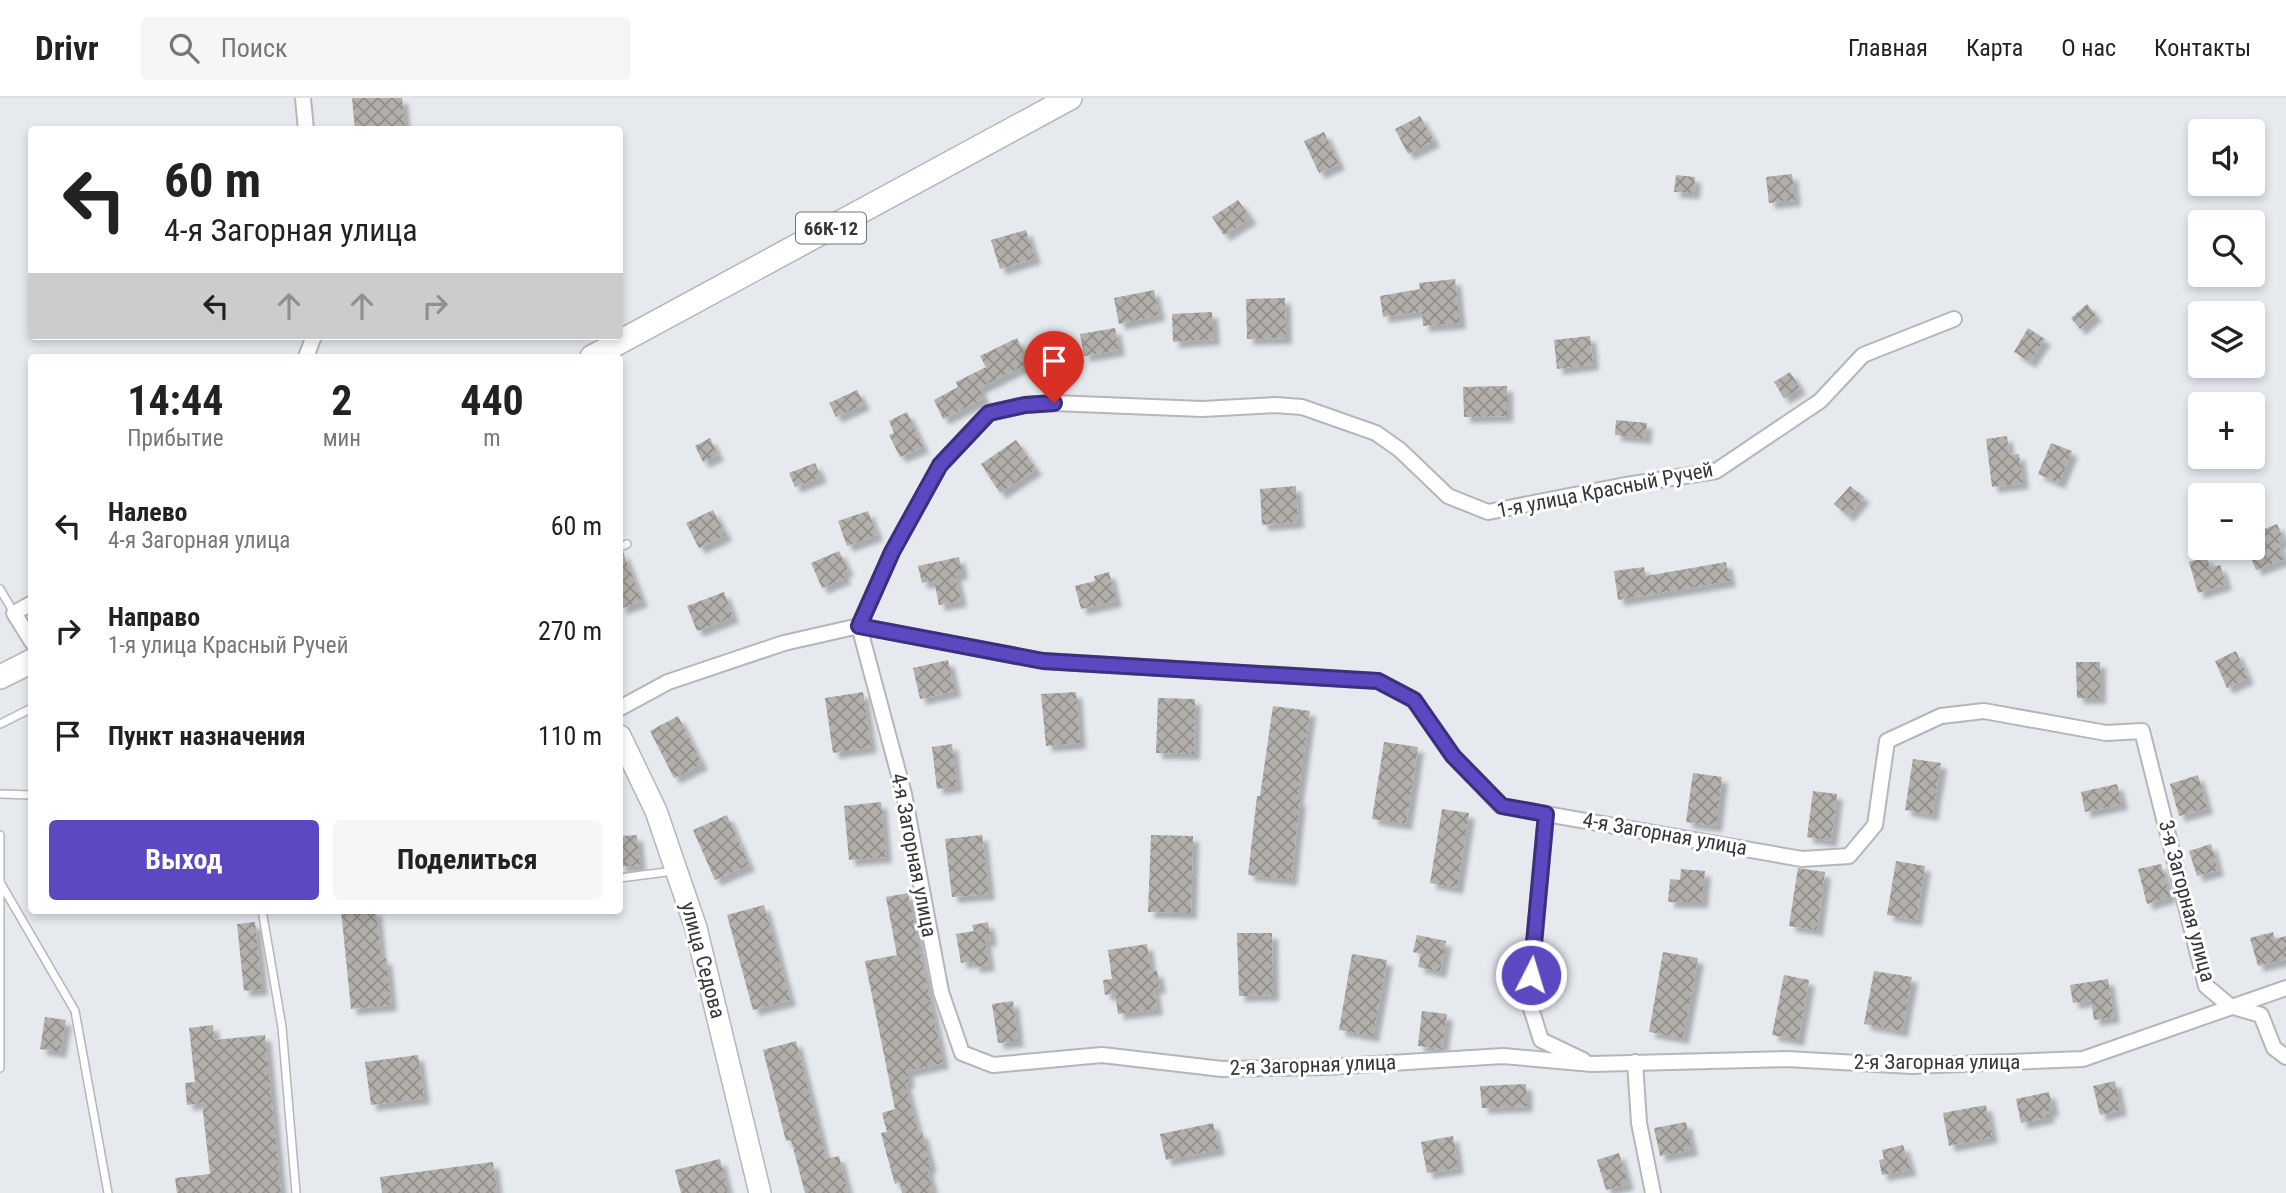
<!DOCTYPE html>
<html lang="ru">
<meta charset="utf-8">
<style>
:root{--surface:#fff;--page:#f6f6f6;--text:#222;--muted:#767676;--line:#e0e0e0;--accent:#5c49c1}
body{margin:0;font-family:"Roboto Condensed",sans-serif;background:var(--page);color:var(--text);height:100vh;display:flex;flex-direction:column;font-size:26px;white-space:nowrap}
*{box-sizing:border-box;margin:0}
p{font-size:23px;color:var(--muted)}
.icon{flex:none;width:38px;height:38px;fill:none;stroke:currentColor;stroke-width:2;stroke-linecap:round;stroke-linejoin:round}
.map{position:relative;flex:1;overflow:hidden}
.side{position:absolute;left:28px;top:256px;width:595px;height:560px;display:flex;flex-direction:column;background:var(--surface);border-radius:7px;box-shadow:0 4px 10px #0003}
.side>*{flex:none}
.guide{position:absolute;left:28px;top:28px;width:595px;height:214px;border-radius:7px;box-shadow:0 4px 10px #0003;background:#fff;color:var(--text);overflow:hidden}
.fabs{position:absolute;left:2188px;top:21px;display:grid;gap:14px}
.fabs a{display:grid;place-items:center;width:77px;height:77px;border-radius:7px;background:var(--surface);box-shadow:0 4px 10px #0003;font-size:35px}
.pin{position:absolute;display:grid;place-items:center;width:60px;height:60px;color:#fff;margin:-72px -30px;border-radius:50% 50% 50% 0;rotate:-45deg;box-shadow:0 0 7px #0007}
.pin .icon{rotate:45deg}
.me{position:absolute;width:77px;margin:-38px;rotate:5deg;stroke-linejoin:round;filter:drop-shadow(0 0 5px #0008)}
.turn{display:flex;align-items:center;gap:24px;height:147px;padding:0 21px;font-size:32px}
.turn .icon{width:91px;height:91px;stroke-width:2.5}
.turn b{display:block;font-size:49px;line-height:60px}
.lanes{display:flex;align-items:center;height:66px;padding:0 21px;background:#0003;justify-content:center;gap:35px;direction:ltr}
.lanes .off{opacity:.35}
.eta{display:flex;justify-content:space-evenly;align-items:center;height:119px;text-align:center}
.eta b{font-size:42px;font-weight:700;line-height:49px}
.button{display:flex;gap:14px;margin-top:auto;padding:14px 21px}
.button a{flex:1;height:80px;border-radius:7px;background:var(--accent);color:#fff;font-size:28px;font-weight:700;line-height:80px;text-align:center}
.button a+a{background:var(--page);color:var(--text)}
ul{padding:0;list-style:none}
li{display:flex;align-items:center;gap:21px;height:105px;padding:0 21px}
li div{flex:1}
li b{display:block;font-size:26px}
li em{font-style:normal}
header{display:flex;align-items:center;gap:42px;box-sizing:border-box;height:98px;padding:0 35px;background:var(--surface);border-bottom:2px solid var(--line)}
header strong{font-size:33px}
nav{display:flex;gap:38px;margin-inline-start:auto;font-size:24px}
.search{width:490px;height:63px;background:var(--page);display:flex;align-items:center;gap:18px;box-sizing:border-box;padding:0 24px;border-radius:7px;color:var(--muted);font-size:26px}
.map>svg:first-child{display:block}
.building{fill:url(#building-cross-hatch);filter:url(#shadow)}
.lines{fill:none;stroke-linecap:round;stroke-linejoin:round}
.lane-casing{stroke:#b4b6bb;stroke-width:10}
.street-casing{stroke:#b4b6bb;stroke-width:18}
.secondary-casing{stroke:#b4b6bb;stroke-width:24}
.primary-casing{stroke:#b4b6bb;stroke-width:26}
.lane{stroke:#fff;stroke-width:7}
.street{stroke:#fff;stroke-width:14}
.secondary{stroke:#fff;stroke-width:21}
.primary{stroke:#fff;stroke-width:23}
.route-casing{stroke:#3c2f7d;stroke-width:18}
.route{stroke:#5c49c1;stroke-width:12}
.labels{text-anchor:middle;stroke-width:6;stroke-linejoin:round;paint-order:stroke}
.shield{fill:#fff;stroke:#727274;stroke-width:2}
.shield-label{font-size:19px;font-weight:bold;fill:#353638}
.street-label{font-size:21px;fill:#353638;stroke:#fff}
</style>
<header>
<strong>Drivr</strong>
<div class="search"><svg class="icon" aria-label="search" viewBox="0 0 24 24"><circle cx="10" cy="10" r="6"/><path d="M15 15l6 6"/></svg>Поиск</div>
<nav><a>Главная</a><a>Карта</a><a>О нас</a><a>Контакты</a></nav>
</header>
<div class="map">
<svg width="2286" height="1095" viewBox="0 0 2286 1095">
<defs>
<pattern id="building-cross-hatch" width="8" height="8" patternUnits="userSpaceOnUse" patternTransform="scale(1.75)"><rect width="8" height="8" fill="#b3afab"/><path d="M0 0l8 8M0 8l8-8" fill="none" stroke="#928f8c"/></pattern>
<filter id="shadow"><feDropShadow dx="6" dy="6" stdDeviation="2" flood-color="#0004"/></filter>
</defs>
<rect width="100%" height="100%" fill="#e6e9ee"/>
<g class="building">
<polygon points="352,0 402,0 405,32 355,32"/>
<polygon points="1420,18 1434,43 1408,56 1395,31"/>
<polygon points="1324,34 1339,66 1319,75 1304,43"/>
<polygon points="1792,76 1795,102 1769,105 1766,79"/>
<polygon points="1676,77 1695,79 1694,95 1674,94"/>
<polygon points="1238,102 1251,120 1224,137 1212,119"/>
<polygon points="1026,132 1035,160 1000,171 991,142"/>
<polygon points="1455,181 1460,225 1423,228 1422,213 1383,219 1380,198 1420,191 1419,185"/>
<polygon points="1154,192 1159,217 1119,226 1114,200"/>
<polygon points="1285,200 1286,240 1247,241 1246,201"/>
<polygon points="2087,206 2096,217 2080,231 2071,220"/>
<polygon points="1212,214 1214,241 1173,244 1172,216"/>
<polygon points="1115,230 1119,252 1084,258 1080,236"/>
<polygon points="2028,230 2045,241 2030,264 2014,254"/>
<polygon points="1590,238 1593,266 1557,271 1554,242"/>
<polygon points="1017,240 1029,265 979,290 984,300 943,321 934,302 958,289 956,284 986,269 980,258"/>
<polygon points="1790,274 1800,290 1784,300 1774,284"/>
<polygon points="1507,288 1507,318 1464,319 1463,289"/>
<polygon points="857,292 864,306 836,319 829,305"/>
<polygon points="907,314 923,349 900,359 889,337 894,335 889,323"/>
<polygon points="1616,322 1647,325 1645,340 1615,337"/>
<polygon points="2007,338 2009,357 2019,356 2023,385 1992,389 1986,341"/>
<polygon points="710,340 718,357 703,364 695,348"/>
<polygon points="1016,342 1036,371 1000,395 981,366"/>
<polygon points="2051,345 2072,353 2059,385 2038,376"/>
<polygon points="815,365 821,379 795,389 789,375"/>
<polygon points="1296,388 1298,424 1262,427 1260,391"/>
<polygon points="1850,388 1864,399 1848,418 1834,406"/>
<polygon points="713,412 726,437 699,450 686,425"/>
<polygon points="868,413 877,437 847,448 838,423"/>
<polygon points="2277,426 2284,443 2278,446 2284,461 2256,472 2247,450 2252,450 2252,436"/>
<polygon points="839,453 848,472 843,474 845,480 822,490 811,465"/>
<polygon points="623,454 642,503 620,511 620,455"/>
<polygon points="959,459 962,475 955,477 961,503 939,507 934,483 922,485 918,468"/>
<polygon points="2207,459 2210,470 2220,467 2226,486 2198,495 2189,464"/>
<polygon points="1726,464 1730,483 1618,502 1614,473 1644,469 1646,478"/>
<polygon points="1109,474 1116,503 1081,511 1075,488 1095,483 1094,478"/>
<polygon points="724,494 733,519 697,533 687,508"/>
<polygon points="2236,553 2248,580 2227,590 2215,563"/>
<polygon points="948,562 955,593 920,601 913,570"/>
<polygon points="2076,564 2100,564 2100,600 2077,600"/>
<polygon points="863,594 871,649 833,655 825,600"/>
<polygon points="1076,594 1080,645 1046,648 1041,596"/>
<polygon points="1158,600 1195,601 1194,656 1156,655"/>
<polygon points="1273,608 1310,613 1297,702 1300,702 1291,782 1248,777 1257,698 1260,698"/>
<polygon points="678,618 702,666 674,680 650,633"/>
<polygon points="1384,644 1418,649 1406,726 1372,721"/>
<polygon points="952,646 957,688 937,691 932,649"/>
<polygon points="1913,661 1941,665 1932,717 1905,712"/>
<polygon points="1693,675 1722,679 1716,728 1686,724"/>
<polygon points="2198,677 2207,710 2179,718 2170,686"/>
<polygon points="2117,686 2122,706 2085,714 2081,694"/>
<polygon points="1813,693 1837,696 1831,743 1807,739"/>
<polygon points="881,704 886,759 849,762 844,708"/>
<polygon points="1442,711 1469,715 1457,790 1430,785"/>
<polygon points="727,717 749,767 715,782 693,732"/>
<polygon points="637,737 640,767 620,769 620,738"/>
<polygon points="982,737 989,796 952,799 945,741"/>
<polygon points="1151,737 1193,738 1191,815 1148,814"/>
<polygon points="2211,746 2218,772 2197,778 2189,753"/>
<polygon points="1896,763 1925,768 1916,822 1887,817"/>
<polygon points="2161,766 2170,799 2147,806 2138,771"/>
<polygon points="1798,770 1825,774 1817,832 1789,828"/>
<polygon points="1681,771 1705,773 1702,804 1668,804 1670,781 1680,782"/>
<polygon points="908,795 943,965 907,973 909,984 905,985 918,1035 922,1034 931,1069 927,1070 933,1095 902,1095 900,1084 895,1086 886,1054 881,1035 887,1034 882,1015 895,1011 865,863 897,857 886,799"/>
<polygon points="764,807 790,902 753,912 727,817"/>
<polygon points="341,812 376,812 381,861 386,860 391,907 351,911"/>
<polygon points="255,824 262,891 244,893 237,826"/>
<polygon points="988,824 991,842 985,843 989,867 974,869 973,863 961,865 956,836 974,833 972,827"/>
<polygon points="2273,834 2275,841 2286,838 2286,861 2258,868 2250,840"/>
<polygon points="1237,835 1272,835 1273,897 1239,898"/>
<polygon points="1417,837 1446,843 1440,874 1418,869 1421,856 1413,854"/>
<polygon points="1147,846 1151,874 1157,873 1160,889 1154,890 1157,911 1118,916 1115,895 1105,897 1103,882 1112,881 1108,852"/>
<polygon points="1663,854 1698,860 1683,940 1649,934"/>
<polygon points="1352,856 1387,862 1373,938 1339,932"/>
<polygon points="1874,873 1912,879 1902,933 1864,926"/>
<polygon points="1784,877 1809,882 1798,942 1772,937"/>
<polygon points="2108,881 2114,919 2094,922 2091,902 2073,905 2070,887"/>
<polygon points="1013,903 1018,943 998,945 992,906"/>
<polygon points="1422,913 1447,916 1442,951 1418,948"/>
<polygon points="45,919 66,922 60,954 40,951"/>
<polygon points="213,927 214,942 265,937 281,1095 177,1095 175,1080 210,1076 202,1005 187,1007 185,985 195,984 189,930"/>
<polygon points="796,943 826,1061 839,1058 848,1095 805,1095 791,1042 786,1043 763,952"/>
<polygon points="418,957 424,1000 371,1007 365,964"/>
<polygon points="2115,983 2121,1012 2100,1017 2093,988"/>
<polygon points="1526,986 1527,1008 1482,1010 1480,988"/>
<polygon points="2049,994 2053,1012 2048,1013 2049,1019 2021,1025 2016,1001"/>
<polygon points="1986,1007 1992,1039 1949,1048 1943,1015"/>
<polygon points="1686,1024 1692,1052 1660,1058 1654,1030"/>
<polygon points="1213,1025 1219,1051 1166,1062 1160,1036"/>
<polygon points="1453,1038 1458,1070 1427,1075 1421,1044"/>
<polygon points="1903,1047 1911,1072 1882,1077 1879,1062 1884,1061 1882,1052"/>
<polygon points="1619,1055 1628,1086 1606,1092 1597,1062"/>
<polygon points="720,1061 728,1095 681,1095 675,1072"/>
<polygon points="493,1064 497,1095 382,1095 380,1079"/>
</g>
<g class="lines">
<g class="lane-casing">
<g id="lane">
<polyline points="620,449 627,446"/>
<polyline points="0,491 14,515"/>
<polyline points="0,626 32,610"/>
<polyline points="0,696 32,697"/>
<polyline points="0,737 0,970"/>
<polyline points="620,780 666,774 673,771"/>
<polyline points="0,784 75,913 108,1095"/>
<polyline points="262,812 282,929 296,1095"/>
</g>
</g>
<g class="street-casing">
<g id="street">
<polyline points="303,0 306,32"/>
<polyline points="1954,221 1863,257 1820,303 1716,373 1620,388 1488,414 1448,398 1400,352 1376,335 1302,309 1275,307 1202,311 1054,305 1025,307 989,315 940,367 892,454 859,528 904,696 941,894 962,955 993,967 1102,957 1222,971 1327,969 1503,958 1592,966 1787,961 1912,968 2083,961 2286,890"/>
<polyline points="306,259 314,238"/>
<polyline points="32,505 14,515 32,544"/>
<polyline points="620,610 668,584 784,545 859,528 1043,563 1378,583 1414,602 1453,658 1501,708 1802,761 1849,758 1875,727 1887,643 1941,618 1984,613 2106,635 2142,633 2206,888 2230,908 2261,917 2274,950 2286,959"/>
<polyline points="1546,716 1529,904 1541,942 1583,962"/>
<polyline points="1635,964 1639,1025 1653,1095"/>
</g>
</g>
<g class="secondary-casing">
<polyline id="secondary" points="620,638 656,713 696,830 760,1095"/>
</g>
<g class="primary-casing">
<g id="primary">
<polyline points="592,259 1070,0"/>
<polyline points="0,579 32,563"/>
</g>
</g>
<use href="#lane" class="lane"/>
<use href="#street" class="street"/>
<use href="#secondary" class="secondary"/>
<use href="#primary" class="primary"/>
</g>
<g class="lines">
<g class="route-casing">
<polyline id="route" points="1054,305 1025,307 989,315 940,367 892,454 859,528 1043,563 1378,583 1414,602 1453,658 1502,708 1546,716 1531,877"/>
</g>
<use href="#route" class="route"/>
</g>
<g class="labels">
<rect class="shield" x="796" y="114.5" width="70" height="31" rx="5"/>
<g class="shield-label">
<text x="831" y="137">66К-12</text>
</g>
<g class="street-label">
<text transform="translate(1605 392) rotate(-11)" y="7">1-я улица Красный Ручей</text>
<text transform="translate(1665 736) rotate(10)" y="7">4-я Загорная улица</text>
<text transform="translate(914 757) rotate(79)" y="7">4-я Загорная улица</text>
<text transform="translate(2187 803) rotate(75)" y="7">3-я Загорная улица</text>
<text transform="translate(703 862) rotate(75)" y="7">улица Седова</text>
<text x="1937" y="971">2-я Загорная улица</text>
<text transform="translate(1313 967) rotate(-2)" y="7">2-я Загорная улица</text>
</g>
</g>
</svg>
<div class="fabs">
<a><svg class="icon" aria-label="sound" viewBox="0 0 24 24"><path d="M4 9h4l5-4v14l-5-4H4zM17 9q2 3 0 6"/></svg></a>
<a><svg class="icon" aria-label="search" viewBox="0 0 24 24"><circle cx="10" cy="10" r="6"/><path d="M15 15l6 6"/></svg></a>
<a><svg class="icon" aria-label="layers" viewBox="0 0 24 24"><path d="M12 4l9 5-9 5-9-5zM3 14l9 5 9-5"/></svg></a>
<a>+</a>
<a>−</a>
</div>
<div class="pin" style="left:1054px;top:305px;background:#d93025"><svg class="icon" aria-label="arrive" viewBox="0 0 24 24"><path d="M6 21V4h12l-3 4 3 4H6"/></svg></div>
<svg class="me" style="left:1531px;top:877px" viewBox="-20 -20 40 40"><circle r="17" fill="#5c49c1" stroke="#fff" stroke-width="3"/><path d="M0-11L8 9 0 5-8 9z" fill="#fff"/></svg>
<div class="guide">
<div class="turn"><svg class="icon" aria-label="left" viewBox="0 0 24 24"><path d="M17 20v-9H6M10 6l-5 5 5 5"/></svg><div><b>60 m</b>4-я Загорная улица</div></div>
<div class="lanes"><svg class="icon" aria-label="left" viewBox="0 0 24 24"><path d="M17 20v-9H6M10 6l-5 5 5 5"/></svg><svg class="icon off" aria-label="ahead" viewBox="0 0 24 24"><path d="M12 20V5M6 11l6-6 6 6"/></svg><svg class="icon off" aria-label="ahead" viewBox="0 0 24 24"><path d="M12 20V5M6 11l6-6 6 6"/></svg><svg class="icon off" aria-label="right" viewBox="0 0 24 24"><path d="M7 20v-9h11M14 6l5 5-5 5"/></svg></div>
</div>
<section class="side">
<div class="eta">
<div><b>14:44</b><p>Прибытие</p></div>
<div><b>2</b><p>мин</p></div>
<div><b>440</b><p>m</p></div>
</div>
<ul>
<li><svg class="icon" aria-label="left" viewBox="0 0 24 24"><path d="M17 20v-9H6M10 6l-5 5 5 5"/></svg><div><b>Налево</b><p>4-я Загорная улица</p></div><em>60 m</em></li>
<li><svg class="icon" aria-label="right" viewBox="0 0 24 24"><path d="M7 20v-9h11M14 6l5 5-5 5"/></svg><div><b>Направо</b><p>1-я улица Красный Ручей</p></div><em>270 m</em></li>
<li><svg class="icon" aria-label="arrive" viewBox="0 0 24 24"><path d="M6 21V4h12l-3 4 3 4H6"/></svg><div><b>Пункт назначения</b></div><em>110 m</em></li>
</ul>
<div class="button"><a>Выход</a><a>Поделиться</a></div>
</section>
</div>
